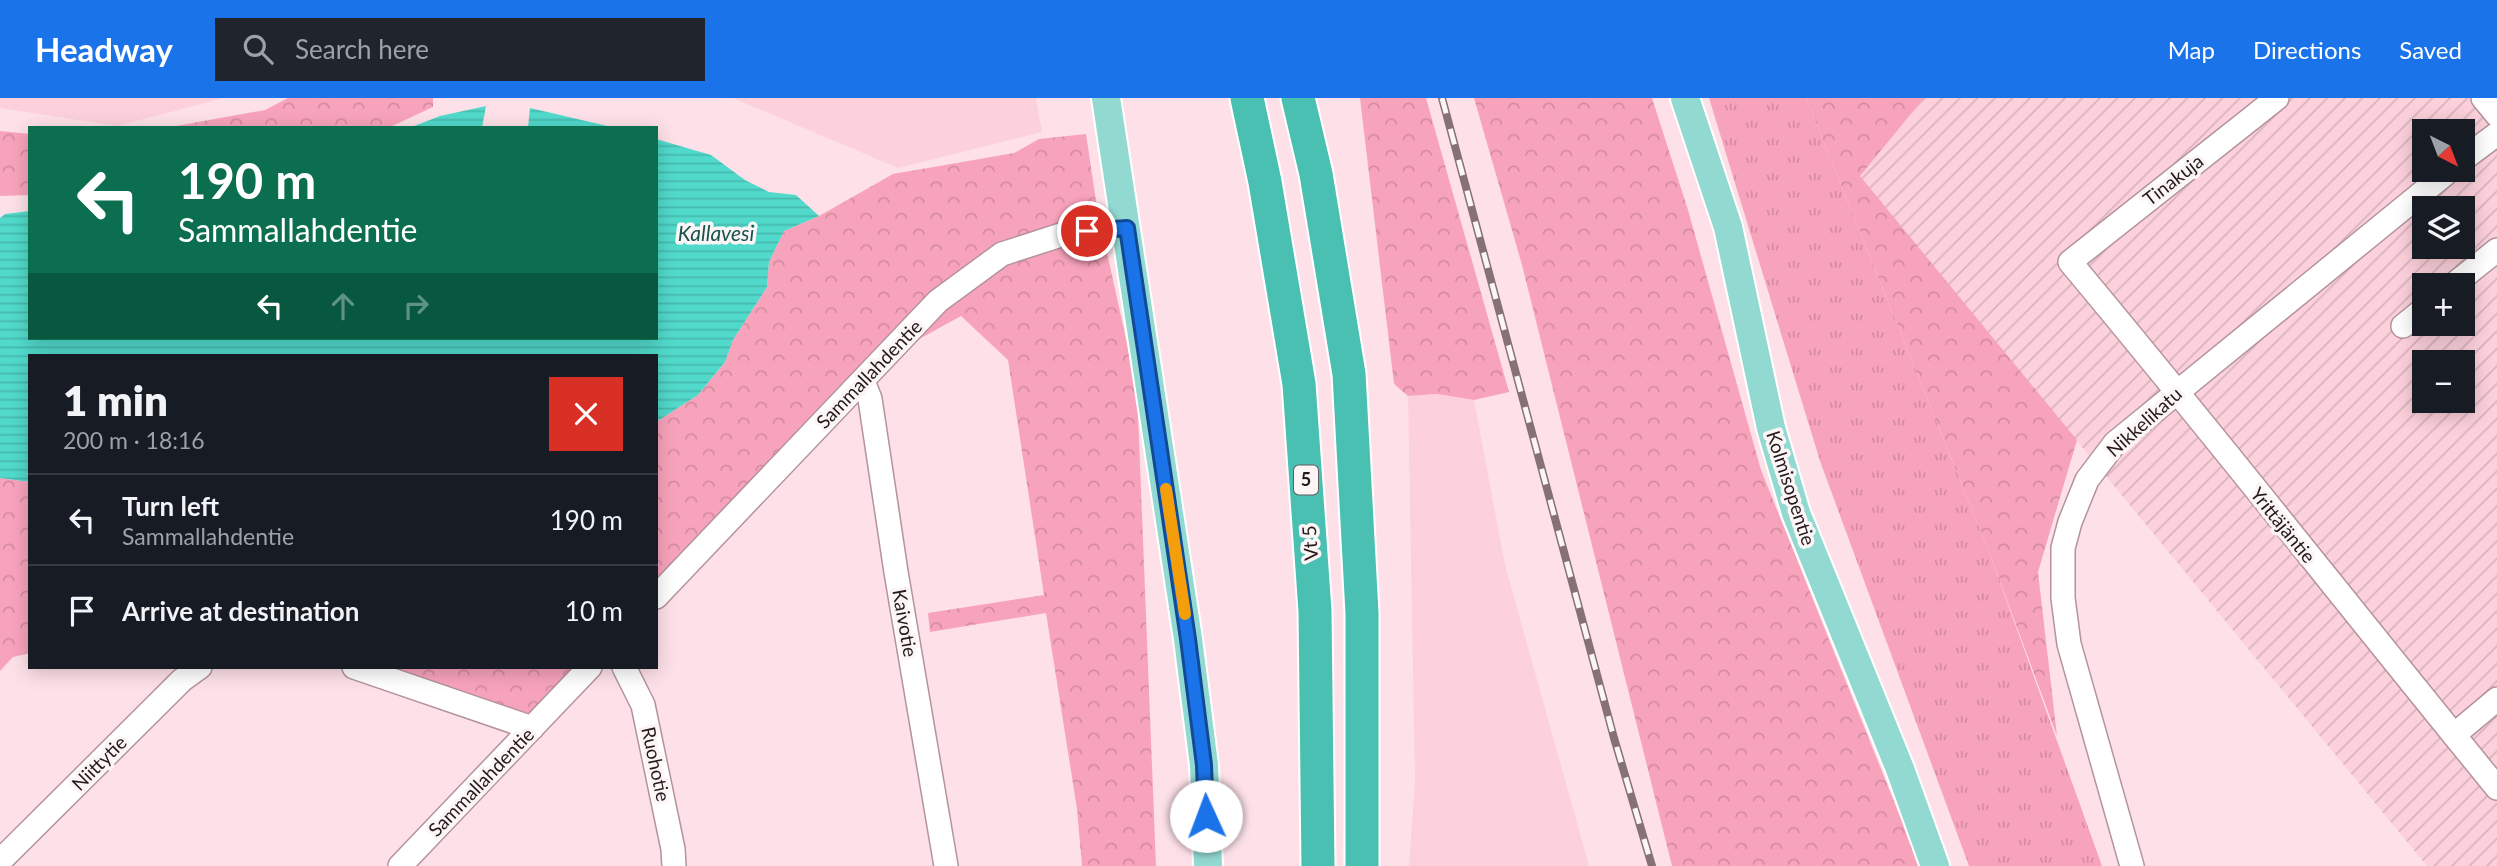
<!DOCTYPE html>
<meta charset="utf-8">
<style>
:root{--surface:#171b24;--page:#20242c;--text:#f1f3f6;--muted:#9ea1a6;--line:#363941;--accent:#1a73e8}
body{margin:0;font-family:Lato,sans-serif;background:var(--page);color:var(--text);height:100vh;display:flex;flex-direction:column;font-size:26px;white-space:nowrap}
*{box-sizing:border-box;margin:0}
p{font-size:23px;color:var(--muted)}
.icon{flex:none;width:38px;height:38px;fill:none;stroke:currentColor;stroke-width:2;stroke-linecap:round;stroke-linejoin:round}
.map{position:relative;flex:1;overflow:hidden}
.details{position:absolute;left:28px;top:256px;width:630px;height:315px;display:flex;flex-direction:column;background:var(--surface);border-radius:0px;box-shadow:0 4px 18px #0003}
.details>*{flex:none}
.top-card{position:absolute;left:28px;top:28px;width:630px;height:214px;border-radius:0px;box-shadow:0 4px 18px #0003;background:#0b6e4f;color:#fff;overflow:hidden}
.needle{width:46px;rotate:138deg}
.buttons{position:absolute;left:2412px;top:21px;display:grid;gap:14px}
.buttons a{display:grid;place-items:center;width:63px;height:63px;border-radius:0px;background:var(--surface);box-shadow:0 4px 18px #0003;font-size:35px}
.pin{position:absolute;display:grid;place-items:center;width:60px;height:60px;color:#fff;margin:-30px;border:4px solid #fff;border-radius:50%;box-shadow:0 2px 7px #0007}
.me{position:absolute;width:77px;margin:-38px;rotate:358deg;stroke-linejoin:round;filter:drop-shadow(0 0 5px #0008)}
.turn{display:flex;align-items:center;gap:24px;height:147px;padding:0 35px;font-size:32px}
.turn .icon{width:91px;height:91px;stroke-width:2.5}
.turn b{display:block;font-size:49px;line-height:60px}
.lanes{display:flex;align-items:center;height:66px;padding:0 35px;background:#0003;justify-content:center;gap:35px;direction:ltr}
.lanes .off{opacity:.35}
.round{display:grid;place-items:center;flex:none;width:74px;height:74px;border-radius:0px;background:var(--page)}
.headline{display:flex;align-items:center;justify-content:space-between;height:119px;padding:0 35px}
h1{font-size:42px;font-weight:800;line-height:52px}
ul{padding:0;list-style:none}
li{display:flex;align-items:center;gap:21px;height:91px;padding:0 35px;border-top:2px solid var(--line)}
li div{flex:1}
li b{display:block;font-size:26px}
li em{font-style:normal}
header{display:flex;align-items:center;gap:42px;box-sizing:border-box;height:98px;padding:0 35px;background:var(--accent);color:#fff}
header strong{font-size:33px}
nav{display:flex;gap:38px;margin-inline-start:auto;font-size:24px}
.search{width:490px;height:63px;background:var(--page);display:flex;align-items:center;gap:18px;box-sizing:border-box;padding:0 24px;border-radius:0px;color:var(--muted);font-size:26px}
.map>svg:first-child{display:block}
.built{fill:#fdd1dc}
.industrial{fill:url(#industrial-furrows);fill-rule:evenodd}
.grass{fill:url(#grass-tufts)}
.forest{fill:url(#forest-crowns)}
.water{fill:url(#water-rules)}
.lines{fill:none;stroke-linecap:round;stroke-linejoin:round}
.minor-casing{stroke:#b4939c;stroke-width:26}
.major-casing{stroke:#fff;stroke-width:32}
.highway-casing{stroke:#fff;stroke-width:37}
.minor{stroke:#fff;stroke-width:23}
.major{stroke:#92d9d1;stroke-width:28}
.highway{stroke:#4ac0b3;stroke-width:33}
.rail-casing{stroke:#857176;stroke-width:8}
.rail{stroke:#fcf5f6;stroke-width:5;stroke-dasharray:16;stroke-linecap:butt}
.route-casing{stroke:#114b97;stroke-width:18}
.route{stroke:#1a73e8;stroke-width:12}
.slow{stroke:#f59e0b;stroke-width:12}
.labels{text-anchor:middle;stroke-width:7;stroke-linejoin:round;paint-order:stroke}
.shield{fill:#fcf5f6;stroke:#665b5d;stroke-width:2}
.shield-label{font-size:18px;font-weight:bold;fill:#25191c}
.street-label{font-size:19px;fill:#25191c;stroke:#fcf5f6}
.water-label{font-size:21px;font-style:italic;fill:#19534c;stroke:#fcf5f6}
</style>
<header>
<strong>Headway</strong>
<div class="search"><svg class="icon" aria-label="search" viewBox="0 0 24 24"><circle cx="10" cy="10" r="6"/><path d="M15 15l6 6"/></svg>Search here</div>
<nav><a>Map</a><a>Directions</a><a>Saved</a></nav>
</header>
<div class="map">
<svg width="2497" height="768" viewBox="0 0 2497 768">
<defs>
<pattern id="industrial-furrows" width="10" height="10" patternUnits="userSpaceOnUse" patternTransform="scale(1.75)"><rect width="10" height="10" fill="#fdd1dc"/><path d="M-1 1l2-2M0 10L10 0M9 11l2-2" fill="none" stroke="#d9b3bc"/></pattern>
<pattern id="grass-tufts" width="24" height="20" patternUnits="userSpaceOnUse" patternTransform="scale(1.75)"><rect width="24" height="20" fill="#f8a3bc"/><path d="M3 7l-1-3M5 7V3M7 7l1-3M15 17l-1-3M17 17v-4M19 17l1-3" fill="none" stroke="#d48ca1"/></pattern>
<pattern id="forest-crowns" width="20" height="18" patternUnits="userSpaceOnUse" patternTransform="scale(1.75)"><rect width="20" height="18" fill="#f8a3bc"/><path d="M2 6a3 3 0 1 1 6 0M12 15a3 3 0 1 1 6 0" fill="none" stroke="#d48ca1"/></pattern>
<pattern id="water-rules" width="6" height="5" patternUnits="userSpaceOnUse" patternTransform="scale(1.75)"><rect width="6" height="5" fill="#51dacb"/><path d="M0 2.5h6" fill="none" stroke="#46baae"/></pattern>
</defs>
<rect width="100%" height="100%" fill="#fee1e8"/>
<g class="built">
<polygon points="0,0 224,0 117,28 0,10"/>
<polygon points="733,0 1036,0 1042,34 898,70"/>
<polygon points="1437,296 1474,302 1505,467 1589,768 1409,768 1415,684 1408,298"/>
</g>
<path class="industrial" d="M1924,0h573v768h-70l-568,-690zM2424,33h38v39h-38zM2424,110h38v39h-38zM2424,187h38v39h-38zM2424,264h38v39h-38z"/>
<polygon class="grass" points="1709,0 1806,0 1991,459 2102,768 1969,768 1820,363"/>
<g class="forest">
<polygon points="288,0 433,0 433,9 388,30 165,30 265,12"/>
<polygon points="1360,0 1426,0 1509,294 1474,302 1437,296 1408,298 1394,286"/>
<polygon points="1474,0 1652,0 1688,112 1761,372 1920,768 1672,768 1522,167"/>
<polygon points="1806,0 1924,0 1860,78 2077,342 2038,474 2057,638 1991,459"/>
<polygon points="0,33 30,36 30,97 0,98"/>
<polygon points="1086,36 1097,109 1137,291 1156,768 1082,768 1077,711 1046,515 930,534 928,515 1044,497 1008,262 961,218 852,278 656,492 656,324 698,297 725,264 733,242 767,189 769,164 784,133 819,118 893,76 1014,55 1039,41"/>
<polygon points="0,380 30,384 30,555 13,559 0,573"/>
<polygon points="385,569 584,569 528,625"/>
</g>
<g class="water">
<polygon points="486,8 482,30 409,30 440,18"/>
<polygon points="530,10 616,30 528,30"/>
<polygon points="656,41 711,57 745,82 769,94 796,97 819,118 784,133 769,164 767,189 733,242 725,264 698,297 656,324 656,257 30,257 30,384 0,380 0,120 5,116 30,113 30,240 656,240"/>
</g>
<g class="lines">
<g class="minor-casing">
<g id="minor">
<path d="M2277,0l-207,164c145,173 284,351 427,526"/>
<polyline points="2483,0 2497,17"/>
<polyline points="2462,62 2497,36"/>
<polyline points="2453,187 2497,152"/>
<polyline points="2403,228 2424,211"/>
<polyline points="863,283 870,301 896,474 946,768"/>
<polyline points="656,499 938,203 1002,156 1067,135 1127,130"/>
<polyline points="354,569 532,630"/>
<polyline points="624,569 643,607 673,751 674,768"/>
<polyline points="2454,637 2497,601"/>
<polyline points="0,763 182,582 200,569"/>
<polyline points="400,768 590,569"/>
<polyline points="2132,768 2069,546 2063,500 2063,450 2070,424 2087,382 2115,345 2450,72"/>
</g>
</g>
<g class="major-casing">
<g id="major">
<polyline points="1106,0 1188,541 1204,667 1208,768"/>
<polyline points="1685,0 1728,129 1771,330 1796,415 1900,671 1935,768"/>
</g>
</g>
<g class="highway-casing">
<g id="highway">
<polyline points="1247,0 1265,84 1299,286 1315,513 1318,768"/>
<polyline points="1298,0 1316,76 1349,276 1362,515 1362,768"/>
</g>
</g>
<use href="#minor" class="minor"/>
<use href="#major" class="major"/>
<use href="#highway" class="highway"/>
<g class="rail-casing">
<polyline id="rail" points="1442,0 1614,640 1652,768"/>
</g>
<use href="#rail" class="rail"/>
</g>
<g class="lines">
<g class="route-casing">
<polyline id="route" points="1087,133 1127,130 1188,541 1204,667 1206,718"/>
</g>
<use href="#route" class="route"/>
<polyline class="slow" points="1166,391 1185,516"/>
</g>
<g class="labels">
<rect class="shield" x="1294" y="367.5" width="24" height="29" rx="5"/>
<g class="shield-label">
<text x="1306" y="388">5</text>
</g>
<g class="street-label">
<text transform="translate(2173 82) rotate(-38)" y="7">Tinakuja</text>
<text transform="translate(869 276) rotate(-46)" y="7">Sammallahdentie</text>
<text transform="translate(2144 324) rotate(-42)" y="7">Nikkelikatu</text>
<text transform="translate(1791 390) rotate(72)" y="7">Kolmisopentie</text>
<text transform="translate(2283 427) rotate(51)" y="7">Yrittäjäntie</text>
<text transform="translate(1310 445) rotate(-94)" y="7">Vt 5</text>
<text transform="translate(905 525) rotate(80)" y="7">Kaivotie</text>
<text transform="translate(99 665) rotate(-45)" y="7">Niittytie</text>
<text transform="translate(656 666) rotate(78)" y="7">Ruohotie</text>
<text transform="translate(481 684) rotate(-46)" y="7">Sammallahdentie</text>
</g>
<g class="water-label">
<text x="716" y="143">Kallavesi</text>
</g>
</g>
</svg>
<div class="buttons">
<a><svg class="needle" viewBox="-14 -14 28 28"><path d="M0-13l5 13h-10z" fill="#e53935"/><path d="M0 13l5-13h-10z" fill="#9ea1a6"/></svg></a>
<a><svg class="icon" aria-label="layers" viewBox="0 0 24 24"><path d="M12 4l9 5-9 5-9-5zM3 14l9 5 9-5"/></svg></a>
<a>+</a>
<a>−</a>
</div>
<div class="pin" style="left:1087px;top:133px;background:#d93025"><svg class="icon" aria-label="arrive" viewBox="0 0 24 24"><path d="M6 21V4h12l-3 4 3 4H6"/></svg></div>
<svg class="me" style="left:1206px;top:718px" viewBox="-20 -20 40 40"><circle r="19" fill="#fff"/><path d="M0-13L10 11 0 6-10 11z" fill="#1a73e8"/></svg>
<div class="top-card">
<div class="turn"><svg class="icon" aria-label="left" viewBox="0 0 24 24"><path d="M17 20v-9H6M10 6l-5 5 5 5"/></svg><div><b>190 m</b>Sammallahdentie</div></div>
<div class="lanes"><svg class="icon" aria-label="left" viewBox="0 0 24 24"><path d="M17 20v-9H6M10 6l-5 5 5 5"/></svg><svg class="icon off" aria-label="ahead" viewBox="0 0 24 24"><path d="M12 20V5M6 11l6-6 6 6"/></svg><svg class="icon off" aria-label="right" viewBox="0 0 24 24"><path d="M7 20v-9h11M14 6l5 5-5 5"/></svg></div>
</div>
<section class="details">
<div class="headline"><div><h1>1 min</h1><p>200 m · 18:16</p></div><a class="round" style="background:#d93025;color:#fff"><svg class="icon" aria-label="close" viewBox="0 0 24 24"><path d="M6 6l12 12M18 6L6 18"/></svg></a></div>
<ul>
<li><svg class="icon" aria-label="left" viewBox="0 0 24 24"><path d="M17 20v-9H6M10 6l-5 5 5 5"/></svg><div><b>Turn left</b><p>Sammallahdentie</p></div><em>190 m</em></li>
<li><svg class="icon" aria-label="arrive" viewBox="0 0 24 24"><path d="M6 21V4h12l-3 4 3 4H6"/></svg><div><b>Arrive at destination</b></div><em>10 m</em></li>
</ul>
</section>
</div>
